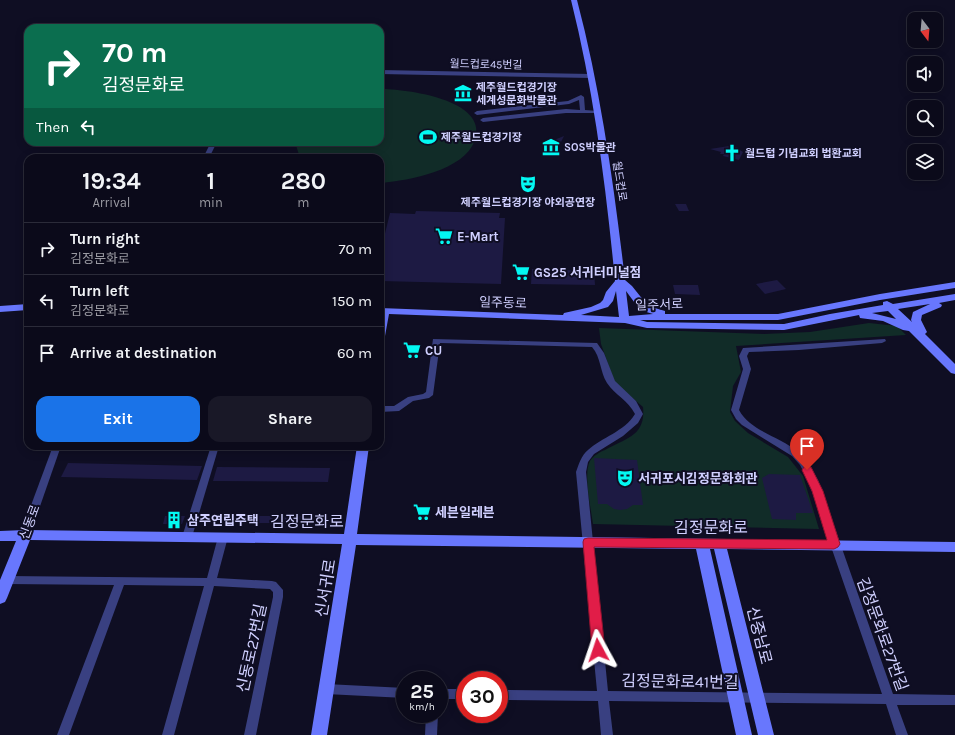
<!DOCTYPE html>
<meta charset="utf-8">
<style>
:root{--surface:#0b0a1a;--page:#191827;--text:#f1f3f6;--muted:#9a9aa2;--line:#2b2b39;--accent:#1a73e8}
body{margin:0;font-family:Karla,"Noto Sans KR",sans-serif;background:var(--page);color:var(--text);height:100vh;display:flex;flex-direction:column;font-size:15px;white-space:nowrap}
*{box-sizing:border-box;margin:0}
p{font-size:13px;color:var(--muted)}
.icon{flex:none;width:22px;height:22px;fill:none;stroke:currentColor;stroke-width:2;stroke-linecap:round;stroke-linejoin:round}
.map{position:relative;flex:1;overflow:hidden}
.sheet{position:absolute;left:24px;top:154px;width:360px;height:296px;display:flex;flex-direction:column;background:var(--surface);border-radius:12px;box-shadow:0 2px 10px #0003,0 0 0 1px var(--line)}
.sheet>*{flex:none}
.hud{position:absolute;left:24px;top:24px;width:360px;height:122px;border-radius:12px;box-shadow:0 2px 10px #0003,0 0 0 1px var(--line);background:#0b6e4f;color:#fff;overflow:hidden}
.needle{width:26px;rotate:164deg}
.tools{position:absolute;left:907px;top:12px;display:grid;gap:8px}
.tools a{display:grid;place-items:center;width:36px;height:36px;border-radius:8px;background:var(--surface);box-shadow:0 2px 10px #0003,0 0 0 1px var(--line);font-size:20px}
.speed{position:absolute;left:396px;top:671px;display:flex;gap:8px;font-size:20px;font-weight:700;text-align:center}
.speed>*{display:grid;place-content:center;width:52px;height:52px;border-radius:50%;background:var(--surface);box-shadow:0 2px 10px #0003,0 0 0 1px var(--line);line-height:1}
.speed small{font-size:10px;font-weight:400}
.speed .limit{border:6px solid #d22;background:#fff;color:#111}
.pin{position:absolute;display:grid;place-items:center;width:34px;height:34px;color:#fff;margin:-41px -17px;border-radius:50% 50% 50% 0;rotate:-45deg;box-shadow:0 0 4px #0007}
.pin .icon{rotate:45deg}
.me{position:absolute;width:44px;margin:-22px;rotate:355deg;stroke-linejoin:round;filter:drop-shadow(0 0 3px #0008)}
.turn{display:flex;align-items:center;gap:14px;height:84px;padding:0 12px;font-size:18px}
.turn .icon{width:52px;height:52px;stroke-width:2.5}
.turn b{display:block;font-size:28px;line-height:34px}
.then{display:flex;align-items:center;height:38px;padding:0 12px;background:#0003;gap:8px;font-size:15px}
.eta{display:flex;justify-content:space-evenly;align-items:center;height:68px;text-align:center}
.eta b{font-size:24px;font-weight:700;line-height:28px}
.primary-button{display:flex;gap:8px;margin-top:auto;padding:8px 12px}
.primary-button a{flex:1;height:46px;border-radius:12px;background:var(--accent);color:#fff;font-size:16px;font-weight:700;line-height:46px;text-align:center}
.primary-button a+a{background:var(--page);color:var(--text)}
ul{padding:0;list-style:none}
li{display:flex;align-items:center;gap:12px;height:52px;padding:0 12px;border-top:1px solid var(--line)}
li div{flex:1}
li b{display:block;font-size:15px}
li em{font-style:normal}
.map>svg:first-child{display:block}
.green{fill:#112c28}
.building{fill:#1d1a43}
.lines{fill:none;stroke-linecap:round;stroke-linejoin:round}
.street{fill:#394081;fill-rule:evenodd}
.secondary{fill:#6877fd;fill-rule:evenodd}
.route{fill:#e11d48;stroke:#92132f}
.labels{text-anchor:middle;stroke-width:4;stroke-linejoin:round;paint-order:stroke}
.far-street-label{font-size:11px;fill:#d0d0ff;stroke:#0f0e23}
.far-poi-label{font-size:11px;font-weight:bold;fill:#d0d0ff;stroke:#0f0e23;text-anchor:start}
.poi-label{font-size:13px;font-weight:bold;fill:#d0d0ff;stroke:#0f0e23;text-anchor:start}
.street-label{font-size:13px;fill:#d0d0ff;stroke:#0f0e23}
.near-street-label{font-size:16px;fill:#d0d0ff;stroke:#0f0e23}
</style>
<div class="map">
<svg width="955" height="735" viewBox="0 0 955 735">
<rect width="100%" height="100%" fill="#0f0e23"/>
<g class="green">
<path d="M380,89c25,0 109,10 95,51 -11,31 -66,40 -93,43h-2v-25h-80l-5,-16h85z"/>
<path d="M869,323l28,3 9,9 -170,11 5,26 -8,14 -3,26 5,9 13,12 40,24 15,19 16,53 -226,-5c-2,-15 -10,-50 -3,-63 3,-5 10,-9 15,-11 21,-12 41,-14 38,-43l-28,-24 -14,-39 -2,-16 165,6 46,-2z"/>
</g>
<g class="building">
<polygon points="564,136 556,152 548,154 548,152 544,151 545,149 543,148 546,141 549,142 551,139 554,140"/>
<polygon points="729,146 739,148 738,149 743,152 739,160 723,156 724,154 720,154 721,152 710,149"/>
<polygon points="675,204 686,204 689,211 679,211"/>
<polygon points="416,211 500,213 499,218 505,218 501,284 380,281 380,254 390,213 415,214"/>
<polygon points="532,269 594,271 595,285 531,284"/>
<polygon points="777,280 786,289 765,294 756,284"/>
<polygon points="673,285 698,285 700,295 675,294"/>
<polygon points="594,458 637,460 643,505 633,505 627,509 620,510 614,509 607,504 598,504"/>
<polygon points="68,463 202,466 197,480 61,477"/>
<polygon points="217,467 330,468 328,482 213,481"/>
<polygon points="769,474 800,475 813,513 796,513 796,520 772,519 762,478"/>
<polygon points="165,516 185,516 182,524 163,524"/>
<polygon points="251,516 313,516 312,523 251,523"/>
</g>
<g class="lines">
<g class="street">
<polygon points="380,70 591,74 594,76 591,78 380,74"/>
<polygon points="581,95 584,97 585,110 598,111 598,113 566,113 483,122 480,120 483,118 566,109 580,110 579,100 569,104 477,115 474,113 477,111 568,101"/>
<polygon points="211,142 217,142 209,158 203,158"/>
<path d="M433,339l164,4 7,10 11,28 21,20 7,13 -5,9 -15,13 -29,18 -6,8 -2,10 22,219 274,3 -74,-214 -8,-15 -8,-9 -50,-31 -6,-6 -5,-9 12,-41 -4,-13 4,-8 142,-9 1,2 -4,2 -83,7 -50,2 -2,4 4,13 -12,41c12,22 41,26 59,42 9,7 14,18 20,28l75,214 62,1v10h-58l11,30h-12l-10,-31 -277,-3 4,34h-12l-3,-34 -99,-1v-10l98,1 -21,-219c3,-8 5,-16 12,-22 14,-13 36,-18 47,-36 -7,-14 -20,-19 -28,-31 -7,-11 -6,-26 -15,-36l-152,-4 -7,52 -4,3 -16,3 -14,10 -19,1v-6h14l14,-9 15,-3 3,-2z"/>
<polygon points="53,446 61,446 30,535 28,538 25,539 22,538 20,535"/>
<polygon points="211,446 219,446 192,537 190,540 187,541 184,540 182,537"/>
<polygon points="223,533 226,534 228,537 217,578 272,581 276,582 283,590 283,597 256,735 244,735 273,597 273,592 270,589 214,586 174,735 162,735 204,586 124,585 69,735 57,735 114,585 7,584 3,583 2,580 3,577 7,576 207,578 218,537 220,534"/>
<polygon points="326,684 405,688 405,698 326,694 322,693 320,689 322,685"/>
<rect x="439" y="689" width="26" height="10"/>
<polygon points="426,714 438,714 437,735 425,735"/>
</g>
<g class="secondary">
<path d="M571,0h6c24,91 37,186 48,280l7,6 16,20 17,5v3h113l102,-20 75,-12v6l-75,12 -102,20h-138l7,2 137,2 46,-10 53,-9v-3l4,-1 6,3 62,-10v6l-16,3 3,2 -1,2 -19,8 -1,5 6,12 -2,2 30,30v10l-4,-1 -42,-42 -6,-1 -20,-9 -23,-3 -1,-3 -75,15 -137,-2 -22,-5 -236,-9 -4,22 -5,3v-31l183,7 1,-2 27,-6 9,-4 3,-3 3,-8 9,-11c-9,-94 -21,-189 -44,-281zM616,291l3,26 -38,-2 27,-8 5,-6zM626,291l14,19 13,4 -24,2zM930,304l-17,8 -2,8 1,2 -14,-13zM888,311l8,8 -24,-6z"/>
<polygon points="28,304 28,310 0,312 0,306"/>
<polygon points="357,446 369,446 357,534 955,542 955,552 727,549 774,735 758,735 714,549 710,549 752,735 736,735 696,549 356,545 327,735 311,735 342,544 30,540 7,598 5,602 0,604 0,580 16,541 0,541 0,531 25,530 344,534"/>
</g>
</g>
<polygon class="route" points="807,466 811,467 823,491 840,544 838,547 834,549 594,547 605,650 603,654 598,655 594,654 592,650 583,542 584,539 588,538 827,540 812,491 802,470 804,467"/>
<defs>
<g id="museum-bare" transform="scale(1.38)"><path d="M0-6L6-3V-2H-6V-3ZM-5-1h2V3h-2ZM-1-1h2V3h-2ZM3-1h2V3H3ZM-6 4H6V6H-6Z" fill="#03f8f2" stroke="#0f0e23" stroke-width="2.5" paint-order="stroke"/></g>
<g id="stadium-bare" transform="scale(1.38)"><path d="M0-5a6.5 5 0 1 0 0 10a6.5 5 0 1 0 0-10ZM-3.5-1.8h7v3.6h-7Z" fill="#03f8f2" stroke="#0f0e23" stroke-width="2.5" paint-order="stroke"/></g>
<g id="church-bare" transform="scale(1.38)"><path d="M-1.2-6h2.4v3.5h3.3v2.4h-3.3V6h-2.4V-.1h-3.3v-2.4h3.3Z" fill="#03f8f2" stroke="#0f0e23" stroke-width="2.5" paint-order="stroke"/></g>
<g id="theatre-bare" transform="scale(1.38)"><path d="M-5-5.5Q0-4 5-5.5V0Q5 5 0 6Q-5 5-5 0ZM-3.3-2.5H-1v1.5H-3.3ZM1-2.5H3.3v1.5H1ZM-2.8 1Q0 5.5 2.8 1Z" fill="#03f8f2" stroke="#0f0e23" stroke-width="2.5" paint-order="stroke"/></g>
<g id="supermarket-bare" transform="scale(1.38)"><path d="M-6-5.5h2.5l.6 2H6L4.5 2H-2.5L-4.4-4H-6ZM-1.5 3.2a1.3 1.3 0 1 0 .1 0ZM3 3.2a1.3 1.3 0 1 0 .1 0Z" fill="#03f8f2" stroke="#0f0e23" stroke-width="2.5" paint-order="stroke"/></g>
<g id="building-bare" transform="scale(1.38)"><path d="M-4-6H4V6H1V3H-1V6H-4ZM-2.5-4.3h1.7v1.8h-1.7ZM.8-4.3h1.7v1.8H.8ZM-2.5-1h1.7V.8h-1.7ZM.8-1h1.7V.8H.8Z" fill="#03f8f2" stroke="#0f0e23" stroke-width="2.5" paint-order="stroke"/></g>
</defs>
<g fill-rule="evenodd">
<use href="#museum-bare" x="463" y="93"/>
<use href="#stadium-bare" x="428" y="137"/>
<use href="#museum-bare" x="551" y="147"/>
<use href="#church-bare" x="732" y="153"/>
<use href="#theatre-bare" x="528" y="184"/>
<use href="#supermarket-bare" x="444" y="236"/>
<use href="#supermarket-bare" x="521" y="272"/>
<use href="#supermarket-bare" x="412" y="350"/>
<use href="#theatre-bare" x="625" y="478"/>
<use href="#supermarket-bare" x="422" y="512"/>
<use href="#building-bare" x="174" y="520"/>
</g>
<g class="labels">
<g class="far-street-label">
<text transform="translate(486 64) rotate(1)" y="4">월드컵로45번길</text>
<text transform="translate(620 181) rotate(81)" y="4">월드컵로</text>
</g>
<g class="far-poi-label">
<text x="476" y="91">제주월드컵경기장<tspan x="476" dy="13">세계성문화박물관</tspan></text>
<text x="441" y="141">제주월드컵경기장</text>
<text x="564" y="151">SOS박물관</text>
<text x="745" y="157">월드텁 기념교회 법환교회</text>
<text x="528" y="206" text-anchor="middle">제주월드컵경기장 야외공연장</text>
</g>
<g class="poi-label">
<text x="457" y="241">E-Mart</text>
<text x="534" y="277">GS25 서귀터미널점</text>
<text x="425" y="355">CU</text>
<text x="638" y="483">서귀포시김정문화회관</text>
<text x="435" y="517">세븐일레븐</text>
<text x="187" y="525">삼주연립주택</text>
</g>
<g class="street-label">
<text transform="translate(503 302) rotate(2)" y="5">일주동로</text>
<text transform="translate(659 304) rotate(-2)" y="5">일주서로</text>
<text transform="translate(29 522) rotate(-70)" y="5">신동로</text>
</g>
<g class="near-street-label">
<text x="307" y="527">김정문화로</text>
<text x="711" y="533">김정문화로</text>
<text transform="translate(325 588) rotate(-81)" y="6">신서귀로</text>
<text transform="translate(883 634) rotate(70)" y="6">김정문화로27번길</text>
<text transform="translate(760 635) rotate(76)" y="6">신중남로</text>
<text transform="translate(251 648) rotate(-78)" y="6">신동로27번길</text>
<text transform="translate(680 681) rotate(1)" y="6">김정문화로41번길</text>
</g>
</g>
</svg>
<div class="tools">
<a><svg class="needle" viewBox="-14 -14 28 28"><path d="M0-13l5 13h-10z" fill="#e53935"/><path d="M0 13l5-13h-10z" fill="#9a9aa2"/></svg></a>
<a><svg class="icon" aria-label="sound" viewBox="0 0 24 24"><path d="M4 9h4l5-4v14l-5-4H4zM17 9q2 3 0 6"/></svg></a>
<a><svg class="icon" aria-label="search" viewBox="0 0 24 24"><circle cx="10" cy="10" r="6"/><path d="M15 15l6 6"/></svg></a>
<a><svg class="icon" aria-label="layers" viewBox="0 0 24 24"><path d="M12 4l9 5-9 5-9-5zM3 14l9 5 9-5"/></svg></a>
</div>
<div class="speed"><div>25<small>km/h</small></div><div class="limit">30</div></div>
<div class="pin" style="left:807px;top:470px;background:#d93025"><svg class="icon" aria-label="arrive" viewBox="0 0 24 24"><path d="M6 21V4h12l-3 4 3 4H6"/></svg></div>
<svg class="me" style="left:598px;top:650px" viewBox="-20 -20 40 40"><path d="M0-17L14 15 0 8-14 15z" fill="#e11d48" stroke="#fff" stroke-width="4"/></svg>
<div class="hud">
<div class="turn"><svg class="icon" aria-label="right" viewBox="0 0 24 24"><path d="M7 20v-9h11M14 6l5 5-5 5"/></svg><div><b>70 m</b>김정문화로</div></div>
<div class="then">Then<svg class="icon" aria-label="left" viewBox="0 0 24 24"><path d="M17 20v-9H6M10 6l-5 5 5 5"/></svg></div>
</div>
<section class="sheet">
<div class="eta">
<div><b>19:34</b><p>Arrival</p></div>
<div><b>1</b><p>min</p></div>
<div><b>280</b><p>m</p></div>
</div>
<ul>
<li><svg class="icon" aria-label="right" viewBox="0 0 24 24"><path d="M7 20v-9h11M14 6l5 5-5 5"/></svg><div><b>Turn right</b><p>김정문화로</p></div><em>70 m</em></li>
<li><svg class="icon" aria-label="left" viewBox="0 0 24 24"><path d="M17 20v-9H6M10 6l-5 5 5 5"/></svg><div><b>Turn left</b><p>김정문화로</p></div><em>150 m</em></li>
<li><svg class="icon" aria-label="arrive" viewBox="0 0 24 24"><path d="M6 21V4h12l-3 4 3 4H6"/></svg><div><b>Arrive at destination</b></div><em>60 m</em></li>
</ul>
<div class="primary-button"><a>Exit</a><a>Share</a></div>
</section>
</div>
